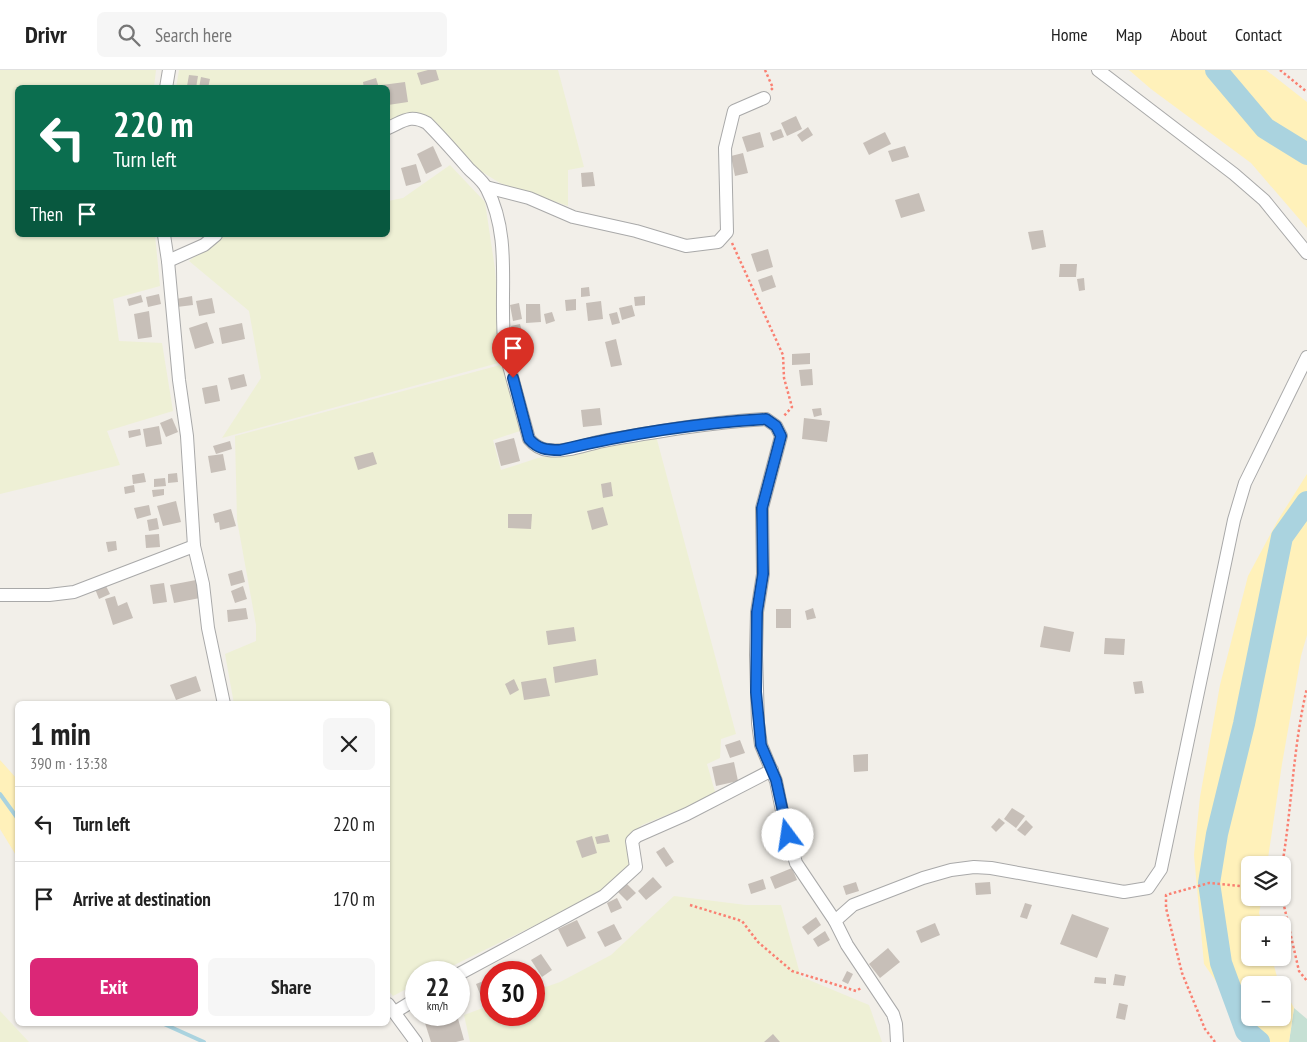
<!DOCTYPE html>
<meta charset="utf-8">
<style>
:root{--surface:#fff;--page:#f6f6f6;--text:#222;--muted:#767676;--line:#e0e0e0;--accent:#db2777}
body{margin:0;font-family:"PT Sans Narrow",sans-serif;background:var(--page);color:var(--text);height:100vh;display:flex;flex-direction:column;font-size:19px;white-space:nowrap}
*{box-sizing:border-box;margin:0}
p{font-size:16px;color:var(--muted)}
.icon{flex:none;width:28px;height:28px;fill:none;stroke:currentColor;stroke-width:2;stroke-linecap:round;stroke-linejoin:round}
.map{position:relative;flex:1;overflow:hidden}
.sheet{position:absolute;left:15px;top:631px;width:375px;height:325px;display:flex;flex-direction:column;background:var(--surface);border-radius:8px;box-shadow:0 1px 4px #0004}
.sheet>*{flex:none}
.banner{position:absolute;left:15px;top:15px;width:375px;height:152px;border-radius:8px;box-shadow:0 1px 4px #0004;background:#0b6e4f;color:#fff;overflow:hidden}
.tools{position:absolute;left:1241px;top:786px;display:grid;gap:10px}
.tools a{display:grid;place-items:center;width:50px;height:50px;border-radius:8px;background:var(--surface);box-shadow:0 1px 4px #0004;font-size:25px}
.speed{position:absolute;left:405px;top:891px;display:flex;gap:10px;font-size:25px;font-weight:700;text-align:center}
.speed>*{display:grid;place-content:center;width:65px;height:65px;border-radius:50%;background:var(--surface);box-shadow:0 1px 4px #0004;line-height:1}
.speed small{font-size:12px;font-weight:400}
.speed .limit{border:8px solid #d22;background:#fff;color:#111}
.pin{position:absolute;display:grid;place-items:center;width:42px;height:42px;color:#fff;margin:-51px -21px;border-radius:50% 50% 50% 0;rotate:-45deg;box-shadow:0 0 5px #0007}
.pin .icon{rotate:45deg}
.me{position:absolute;width:55px;margin:-28px;rotate:346deg;stroke-linejoin:round;filter:drop-shadow(0 0 4px #0008)}
.turn{display:flex;align-items:center;gap:18px;height:105px;padding:0 15px;font-size:22px}
.turn .icon{width:65px;height:65px;stroke-width:2.5}
.turn b{display:block;font-size:35px;line-height:42px}
.then{display:flex;align-items:center;height:48px;padding:0 15px;background:#0003;gap:10px;font-size:19px}
.round{display:grid;place-items:center;flex:none;width:52px;height:52px;border-radius:8px;background:var(--page)}
.headline{display:flex;align-items:center;justify-content:space-between;height:85px;padding:0 15px}
h1{font-size:30px;font-weight:800;line-height:38px}
.cta{display:flex;gap:10px;margin-top:auto;padding:10px 15px}
.cta a{flex:1;height:58px;border-radius:8px;background:var(--accent);color:#fff;font-size:20px;font-weight:800;line-height:58px;text-align:center}
.cta a+a{background:var(--page);color:var(--text)}
ul{padding:0;list-style:none}
li{display:flex;align-items:center;gap:15px;height:75px;padding:0 15px;border-top:1px solid var(--line)}
li div{flex:1}
li b{display:block;font-size:19px}
li em{font-style:normal}
header{display:flex;align-items:center;gap:30px;box-sizing:border-box;height:70px;padding:0 25px;background:var(--surface);border-bottom:1px solid var(--line)}
header strong{font-size:24px}
nav{display:flex;gap:28px;margin-inline-start:auto;font-size:18px}
.search{width:350px;height:45px;background:var(--page);display:flex;align-items:center;gap:12px;box-sizing:border-box;padding:0 18px;border-radius:8px;color:var(--muted);font-size:19px}
.map>svg:first-child{display:block}
.farmland{fill:#eef0d5}
.wetland{fill:#c6e0d4}
.sand{fill:#fff1ba}
.lines{fill:none;stroke-linecap:round;stroke-linejoin:round}
.stream{stroke:#aad3df;stroke-width:4}
.river{stroke:#aad3df;stroke-width:22}
.building{fill:#c7bfb8}
.minor-casing{stroke:#a9a9a9;stroke-width:14}
.path{stroke:#fa8072;stroke-width:2.5;stroke-dasharray:2.5 2.5;stroke-linecap:butt}
.minor{stroke:#fff;stroke-width:12}
.route-casing{stroke:#114b97;stroke-width:12}
.route{stroke:#1a73e8;stroke-width:9}
</style>
<header>
<strong>Drivr</strong>
<div class="search"><svg class="icon" aria-label="search" viewBox="0 0 24 24"><circle cx="10" cy="10" r="6"/><path d="M15 15l6 6"/></svg>Search here</div>
<nav><a>Home</a><a>Map</a><a>About</a><a>Contact</a></nav>
</header>
<div class="map">
<svg width="1307" height="972" viewBox="0 0 1307 972">
<rect width="100%" height="100%" fill="#f2efe9"/>
<g class="farmland">
<polygon points="0,0 156,0 154,17 18,18 18,165 155,165 160,216 113,229 119,271 162,273 173,341 107,361 120,395 0,424"/>
<polygon points="179,0 558,0 584,97 568,100 568,136 500,113 469,94 434,53 388,55 388,18 176,18"/>
<polygon points="450,95 485,132 495,199 502,292 222,368 261,308 249,241 189,191 221,165 388,165 388,131 403,128"/>
<polygon points="504,294 520,361 493,370 501,400 538,388 605,374 656,366 736,664 721,669 720,688 707,694 716,725 642,755 625,771 630,797 603,819 560,843 440,902 416,902 416,914 393,926 388,920 388,634 234,634 225,584 256,571 256,555 237,450 235,366"/>
<polygon points="674,826 746,835 781,835 802,911 802,907 869,935 882,972 470,972 464,945 491,935 491,945 534,945 534,921 560,912 611,885"/>
<polygon points="0,941 29,972 0,972"/>
</g>
<polygon class="wetland" points="1294,938 1307,949 1307,972 1289,972"/>
<g class="sand">
<polygon points="1129,0 1266,0 1307,32 1307,158 1251,93 1151,19"/>
<polygon points="1307,404 1307,565 1301,586 1282,694 1267,795 1250,795 1250,828 1262,828 1259,843 1263,855 1250,855 1250,888 1272,888 1277,907 1282,915 1250,915 1250,948 1282,948 1283,917 1294,938 1289,972 1258,972 1204,894 1194,785 1200,727 1220,615 1248,506 1278,450"/>
<polygon points="0,690 17,709 17,787 0,759"/>
</g>
<g class="lines">
<g class="stream">
<polyline points="0,724 18,749"/>
<polyline points="164,954 204,972"/>
</g>
<g class="river">
<polyline points="1216,0 1265,58 1307,84"/>
<polyline points="1259,972 1246,961 1221,893 1209,813 1217,764 1244,654 1282,467 1307,432"/>
</g>
</g>
<g class="building">
<polygon points="428,0 436,0 439,10 421,15 417,3"/>
<polygon points="189,5 198,6 196,18 187,16"/>
<polygon points="201,7 210,9 208,18 199,18"/>
<polygon points="376,8 379,18 364,18 363,12"/>
<polygon points="405,12 408,32 388,35 388,18 382,18 382,15"/>
<polygon points="796,46 802,59 787,66 781,53"/>
<polygon points="808,57 813,65 802,72 797,65"/>
<polygon points="781,59 784,67 773,71 770,63"/>
<polygon points="760,62 764,77 747,82 742,67"/>
<polygon points="885,62 891,74 869,85 863,73"/>
<polygon points="433,76 442,96 426,104 417,84"/>
<polygon points="905,76 909,87 892,92 888,81"/>
<polygon points="743,83 748,103 735,106 731,86"/>
<polygon points="416,94 421,112 406,116 401,98"/>
<polygon points="593,102 595,116 582,117 581,103"/>
<polygon points="919,123 925,141 901,148 895,130"/>
<polygon points="1043,160 1046,177 1032,180 1028,162"/>
<polygon points="768,179 773,197 757,202 751,184"/>
<polygon points="1060,194 1077,194 1076,207 1059,207"/>
<polygon points="772,205 776,217 762,222 758,210"/>
<polygon points="1084,208 1085,220 1079,221 1077,209"/>
<polygon points="589,217 590,226 581,227 581,218"/>
<polygon points="159,224 161,234 148,237 146,227"/>
<polygon points="141,225 143,232 129,236 127,229"/>
<polygon points="192,226 193,235 177,237 176,229"/>
<polygon points="645,226 645,235 635,236 634,227"/>
<polygon points="212,228 215,243 199,246 196,231"/>
<polygon points="576,229 576,240 566,241 565,230"/>
<polygon points="601,231 603,249 588,251 586,233"/>
<polygon points="519,233 522,249 513,251 510,235"/>
<polygon points="526,234 540,234 541,252 526,253"/>
<polygon points="632,235 635,246 622,250 619,238"/>
<polygon points="149,241 152,267 138,269 134,244"/>
<polygon points="552,242 555,251 546,254 544,244"/>
<polygon points="617,242 620,253 612,255 609,244"/>
<polygon points="207,252 214,273 195,279 189,258"/>
<polygon points="242,253 245,269 222,274 219,258"/>
<polygon points="520,254 523,266 514,268 511,256"/>
<polygon points="616,269 622,295 611,297 605,272"/>
<polygon points="810,283 810,294 792,295 792,284"/>
<polygon points="812,299 813,315 801,316 799,300"/>
<polygon points="244,304 247,316 231,320 228,308"/>
<polygon points="217,315 220,331 205,334 202,318"/>
<polygon points="600,338 602,355 583,357 581,340"/>
<polygon points="821,338 822,345 814,347 812,339"/>
<polygon points="172,348 178,362 166,367 160,353"/>
<polygon points="804,348 830,351 827,372 802,369"/>
<polygon points="159,356 162,374 146,377 143,359"/>
<polygon points="140,359 141,365 129,368 128,361"/>
<polygon points="514,368 520,391 501,396 495,373"/>
<polygon points="230,371 232,379 216,384 213,376"/>
<polygon points="373,382 377,394 358,400 354,387"/>
<polygon points="223,384 226,400 211,403 208,386"/>
<polygon points="144,403 146,412 133,414 132,405"/>
<polygon points="177,403 178,412 168,413 168,404"/>
<polygon points="165,408 166,416 154,417 154,409"/>
<polygon points="611,412 613,426 603,428 601,414"/>
<polygon points="134,415 135,422 125,424 124,417"/>
<polygon points="164,419 164,425 153,427 152,420"/>
<polygon points="176,431 181,452 163,456 157,436"/>
<polygon points="149,435 151,445 137,449 134,438"/>
<polygon points="603,437 608,455 592,460 587,441"/>
<polygon points="231,439 236,456 220,460 219,452 215,453 213,444"/>
<polygon points="508,444 532,444 531,459 508,458"/>
<polygon points="157,448 159,459 149,461 147,450"/>
<polygon points="159,464 160,477 146,478 145,465"/>
<polygon points="116,471 117,480 108,482 106,472"/>
<polygon points="242,500 245,512 231,516 228,504"/>
<polygon points="196,510 200,528 174,533 170,515"/>
<polygon points="164,513 167,532 153,534 150,515"/>
<polygon points="105,514 110,524 99,529 95,519"/>
<polygon points="243,516 247,529 235,533 231,521"/>
<polygon points="115,526 118,536 127,532 133,548 113,555 105,529"/>
<polygon points="246,538 248,549 228,552 227,540"/>
<polygon points="813,538 816,548 807,550 805,541"/>
<rect x="776" y="539" width="15" height="19"/>
<polygon points="1044,556 1074,562 1070,582 1040,577"/>
<polygon points="574,557 576,571 548,575 546,561"/>
<polygon points="1105,568 1125,569 1124,585 1104,584"/>
<polygon points="596,589 598,605 555,613 553,597"/>
<polygon points="196,606 201,621 176,630 170,615"/>
<polygon points="546,608 550,626 524,630 521,612"/>
<polygon points="514,609 519,620 510,625 505,614"/>
<polygon points="1142,611 1144,623 1135,624 1133,612"/>
<polygon points="740,670 745,683 730,688 725,675"/>
<polygon points="868,684 868,701 854,702 853,685"/>
<polygon points="734,692 738,711 716,716 712,697"/>
<polygon points="1012,738 1025,746 1016,758 1004,749"/>
<polygon points="999,748 1005,753 996,762 991,757"/>
<polygon points="1026,750 1033,757 1025,766 1017,760"/>
<polygon points="608,764 610,772 597,774 595,767"/>
<polygon points="592,766 597,783 582,788 576,771"/>
<polygon points="664,777 674,792 666,797 656,782"/>
<polygon points="792,798 797,810 775,819 770,807"/>
<polygon points="653,807 662,817 646,830 638,821"/>
<polygon points="763,809 766,819 751,824 748,814"/>
<polygon points="856,812 859,821 846,825 843,816"/>
<polygon points="990,812 991,824 976,825 975,813"/>
<polygon points="627,814 636,823 627,831 618,822"/>
<polygon points="617,828 622,838 611,843 607,833"/>
<polygon points="1025,833 1032,835 1027,849 1020,847"/>
<polygon points="1072,844 1109,858 1097,888 1060,874"/>
<polygon points="816,847 821,855 808,865 802,857"/>
<polygon points="577,850 586,868 567,877 558,859"/>
<polygon points="935,853 940,865 921,873 916,861"/>
<polygon points="614,854 622,869 605,877 597,862"/>
<polygon points="825,861 830,870 818,877 813,869"/>
<polygon points="888,878 900,892 880,908 869,894"/>
<polygon points="541,884 552,900 542,907 531,890"/>
<polygon points="847,901 853,904 848,914 842,911"/>
<polygon points="1115,904 1126,906 1124,916 1113,915"/>
<polygon points="1095,907 1106,908 1106,914 1094,913"/>
<polygon points="491,908 491,926 482,929 476,914"/>
<polygon points="1119,933 1128,935 1125,950 1116,948"/>
<polygon points="452,945 457,945 464,970 456,972 431,972 425,953"/>
<polygon points="773,964 780,972 764,972"/>
</g>
<g class="lines">
<g class="minor-casing">
<g id="minor">
<polyline points="1098,0 1234,104 1264,130 1307,183"/>
<polyline points="166,18 169,0"/>
<path d="M388,58c16,-7 22,-14 39,-5 15,15 28,30 42,46 6,6 14,12 18,20 26,50 11,108 18,162l24,88c5,6 10,10 19,11 19,3 41,-7 60,-10 52,-9 105,-18 158,-21l10,7 5,10 -19,72 1,66 -6,38 -1,43 2,68 3,22 15,36 8,40 12,42 39,58"/>
<polyline points="486,117 529,128 573,147 636,161 686,176 718,172 727,162 725,78 734,41 764,28"/>
<polyline points="164,165 168,191 179,310 187,366 194,476 203,514 208,558 224,634"/>
<polyline points="168,191 204,175 216,165"/>
<polyline points="0,525 49,525 74,522 194,476"/>
<polyline points="459,904 604,826 636,797 632,771 637,766 687,744 772,700"/>
<polyline points="388,934 416,972"/>
<polyline points="395,942 416,929"/>
<polyline points="897,972 896,954 893,944 847,875 835,851 853,835 923,808 951,800 974,797 991,798 1124,822 1148,818 1161,799 1234,450 1245,413 1307,287"/>
</g>
</g>
<g class="path">
<polyline points="765,0 773,18 771,20"/>
<polyline points="1280,0 1307,22"/>
<polyline points="732,173 783,285 784,308 792,337 783,347"/>
<path d="M1282,796c10,-59 11,-120 25,-178"/>
<polyline points="1282,827 1299,901 1307,911"/>
<polyline points="690,835 742,851 758,872 792,901 856,921 861,918"/>
<polyline points="1215,972 1205,959 1182,903 1166,838 1166,825 1209,813 1250,817"/>
</g>
<use href="#minor" class="minor"/>
</g>
<g class="lines">
<g class="route-casing">
<path id="route" d="M513,308l16,61c9,10 17,11 31,11 67,-16 137,-27 206,-31l10,7 5,10 -19,72 1,66 -6,38 -1,80 5,53 15,35 12,55"/>
</g>
<use href="#route" class="route"/>
</g>
</svg>
<div class="tools">
<a><svg class="icon" aria-label="layers" viewBox="0 0 24 24"><path d="M12 4l9 5-9 5-9-5zM3 14l9 5 9-5"/></svg></a>
<a>+</a>
<a>−</a>
</div>
<div class="speed"><div>22<small>km/h</small></div><div class="limit">30</div></div>
<div class="pin" style="left:513px;top:308px;background:#d93025"><svg class="icon" aria-label="arrive" viewBox="0 0 24 24"><path d="M6 21V4h12l-3 4 3 4H6"/></svg></div>
<svg class="me" style="left:788px;top:765px" viewBox="-20 -20 40 40"><circle r="19" fill="#fff"/><path d="M0-13L10 11 0 6-10 11z" fill="#1a73e8"/></svg>
<div class="banner">
<div class="turn"><svg class="icon" aria-label="left" viewBox="0 0 24 24"><path d="M17 20v-9H6M10 6l-5 5 5 5"/></svg><div><b>220 m</b>Turn left</div></div>
<div class="then">Then<svg class="icon" aria-label="arrive" viewBox="0 0 24 24"><path d="M6 21V4h12l-3 4 3 4H6"/></svg></div>
</div>
<section class="sheet">
<div class="headline"><div><h1>1 min</h1><p>390 m · 13:38</p></div><a class="round"><svg class="icon" aria-label="close" viewBox="0 0 24 24"><path d="M6 6l12 12M18 6L6 18"/></svg></a></div>
<ul>
<li><svg class="icon" aria-label="left" viewBox="0 0 24 24"><path d="M17 20v-9H6M10 6l-5 5 5 5"/></svg><div><b>Turn left</b></div><em>220 m</em></li>
<li><svg class="icon" aria-label="arrive" viewBox="0 0 24 24"><path d="M6 21V4h12l-3 4 3 4H6"/></svg><div><b>Arrive at destination</b></div><em>170 m</em></li>
</ul>
<div class="cta"><a>Exit</a><a>Share</a></div>
</section>
</div>
